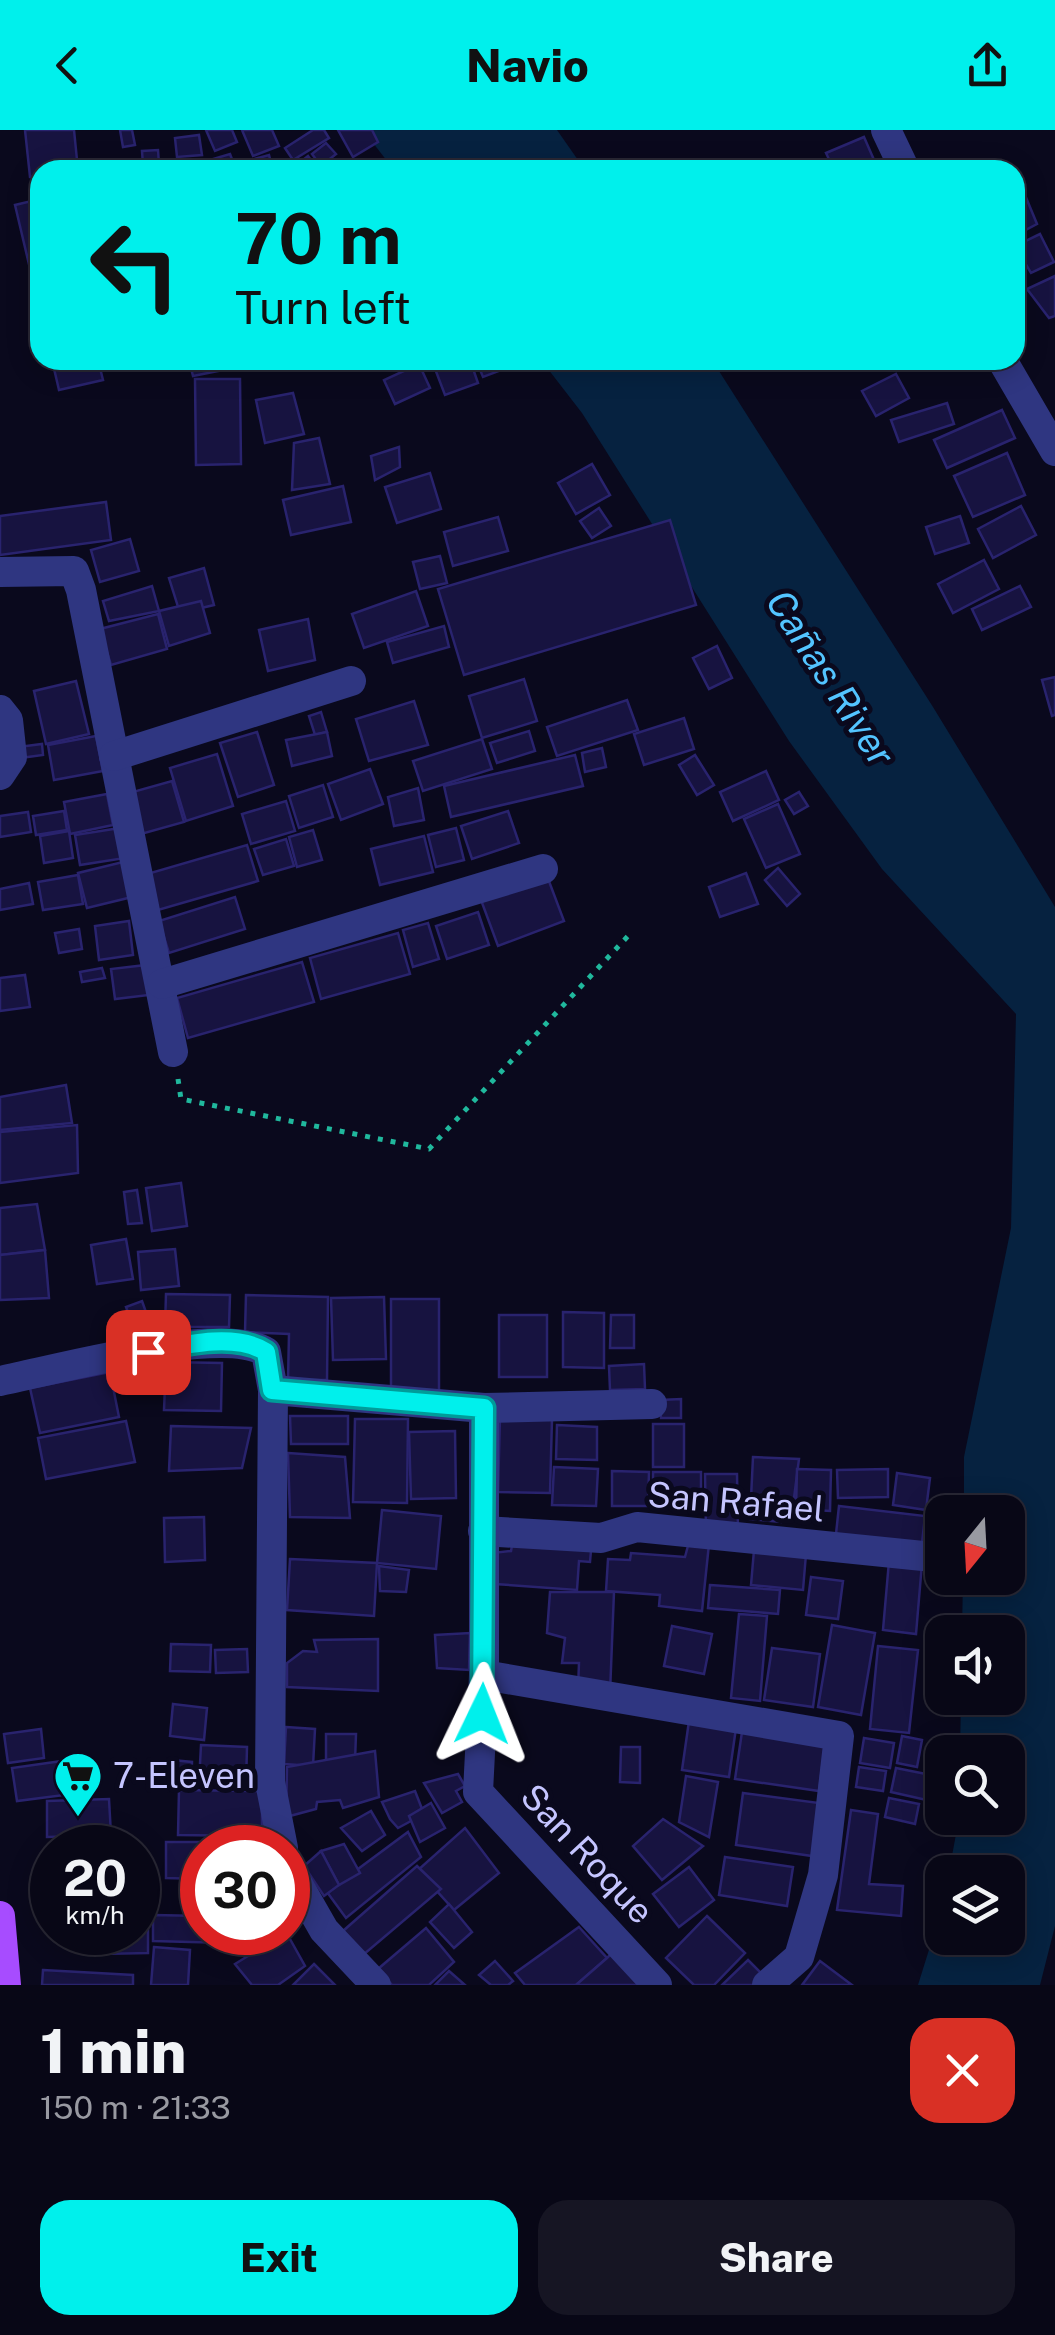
<!DOCTYPE html>
<meta charset="utf-8">
<style>
:root{--surface:#080716;--page:#161523;--text:#f1f3f6;--muted:#9899a1;--line:#292835;--accent:#00f0ec}
body{margin:0;font-family:"Public Sans",sans-serif;background:var(--page);color:var(--text);height:100vh;display:flex;flex-direction:column;font-size:38px;white-space:nowrap}
*{box-sizing:border-box;margin:0}
p{font-size:32px;color:var(--muted)}
.icon{flex:none;width:55px;height:55px;fill:none;stroke:currentColor;stroke-width:2;stroke-linecap:round;stroke-linejoin:round}
.map{position:relative;height:1855px;overflow:hidden}
.drawer{display:flex;flex-direction:column;background:var(--surface);flex:1}
.drawer>*{flex:none}
.banner{position:absolute;left:30px;top:30px;width:995px;height:210px;border-radius:30px;box-shadow:0 5px 25px #0003,0 0 0 2px var(--line);background:#00f0ec;color:#111;overflow:hidden}
.needle{width:65px;rotate:198deg}
.buttons{position:absolute;left:925px;top:1365px;display:grid;gap:20px}
.buttons a{display:grid;place-items:center;width:100px;height:100px;border-radius:20px;background:var(--surface);box-shadow:0 5px 25px #0003,0 0 0 2px var(--line);font-size:50px}
.speed{position:absolute;left:30px;top:1695px;display:flex;gap:20px;font-size:50px;font-weight:700;text-align:center}
.speed>*{display:grid;place-content:center;width:130px;height:130px;border-radius:50%;background:var(--surface);box-shadow:0 5px 25px #0003,0 0 0 2px var(--line);line-height:1}
.speed small{font-size:25px;font-weight:400}
.speed .limit{border:15px solid #d22;background:#fff;color:#111}
.pin{position:absolute;display:grid;place-items:center;width:85px;height:85px;color:#fff;margin:-42px;border-radius:20px;box-shadow:0 5px 15px #0006}
.me{position:absolute;width:110px;margin:-55px;rotate:2deg;stroke-linejoin:round;filter:drop-shadow(0 0 8px #0008)}
.turn{display:flex;align-items:center;gap:35px;height:210px;padding:0 40px;font-size:45px}
.turn .icon{width:130px;height:130px;stroke-width:2.5}
.turn b{display:block;font-size:70px;line-height:85px}
.round{display:grid;place-items:center;flex:none;width:105px;height:105px;border-radius:30px;background:var(--page)}
.headline{display:flex;align-items:center;justify-content:space-between;height:170px;padding:0 40px}
h1{font-size:60px;font-weight:800;line-height:75px}
.cta{display:flex;gap:20px;margin-top:auto;padding:20px 40px}
.cta a{flex:1;height:115px;border-radius:30px;background:var(--accent);color:#111;font-size:40px;font-weight:800;line-height:115px;text-align:center}
.cta a+a{background:var(--page);color:var(--text)}
header{display:flex;justify-content:space-between;align-items:center;height:130px;padding:0 40px;background:var(--accent);color:#111;font-size:45px;font-weight:800}
.map>svg:first-child{display:block}
.water{fill:#062240}
.building{fill:#171340;stroke:#29236e;stroke-width:2.5}
.lines{fill:none;stroke-linecap:round;stroke-linejoin:round}
.path{stroke:#20b89d;stroke-width:5;stroke-dasharray:5 8;stroke-linecap:butt}
.minor{stroke:#2f3681;stroke-width:30}
.major{stroke:#a74cff;stroke-width:30}
.route-casing{stroke:#009c99;stroke-width:25}
.route{stroke:#00f0ec;stroke-width:18}
.labels{text-anchor:middle;stroke-width:10;stroke-linejoin:round;paint-order:stroke}
.street-label{font-size:35px;fill:#c5c5ff;stroke:#0a091d}
.poi-label{font-size:35px;fill:#c5c5ff;stroke:#0a091d;text-anchor:start}
.water-label{font-size:38px;font-style:italic;fill:#53c4ff;stroke:#0a091d}
</style>
<header><svg class="icon" aria-label="back" viewBox="0 0 24 24"><path d="M15 5l-7 7 7 7"/></svg>Navio<svg class="icon" aria-label="share" viewBox="0 0 24 24"><path d="M12 15V3M7 8l5-5 5 5M5 13v7h14v-7"/></svg></header>
<div class="map">
<svg width="1055" height="1855" viewBox="0 0 1055 1855">
<rect width="100%" height="100%" fill="#0a091d"/>
<g class="water">
<polygon points="363,0 557,0 585,40 394,40"/>
<polygon points="541,230 712,230 933,577 1055,777 1055,1796 1040,1855 918,1855 942,1778 942,1808 1008,1808 1008,1742 949,1742 959,1688 1008,1688 1008,1622 960,1622 961,1568 1008,1568 1008,1502 962,1502 963,1448 1008,1448 1008,1382 964,1382 964,1327 1011,1098 1016,884 882,739 789,611 582,283"/>
</g>
<g class="building">
<polygon points="25,0 74,0 78,40 40,40 40,46 30,47"/>
<polygon points="120,0 132,0 135,15 123,17"/>
<polygon points="206,0 232,0 237,12 215,21"/>
<polygon points="242,0 272,0 279,16 253,26"/>
<polygon points="313,0 324,0 329,8 293,30 285,18"/>
<polygon points="338,0 372,0 378,12 353,27"/>
<polygon points="199,5 202,25 177,27 175,8"/>
<polygon points="864,7 878,39 834,40 826,23"/>
<polygon points="326,13 336,24 321,36 312,24"/>
<polygon points="158,20 159,34 143,35 142,21"/>
<polygon points="230,24 236,40 217,40 213,29"/>
<polygon points="269,25 273,40 254,40 251,30"/>
<polygon points="308,26 318,40 298,40 295,36"/>
<polygon points="1020,53 1037,94 1016,105 1015,54"/>
<polygon points="40,69 40,181 15,75"/>
<polygon points="1040,104 1054,132 1031,143 1015,116"/>
<polygon points="1055,146 1055,186 1049,188 1027,159"/>
<polygon points="52,230 98,230 103,250 59,260"/>
<polygon points="189,230 226,230 228,239 193,246"/>
<polygon points="470,230 478,253 445,265 432,231"/>
<polygon points="476,230 510,230 512,236 483,247"/>
<polygon points="419,234 430,258 395,274 384,250"/>
<polygon points="896,244 909,268 876,286 862,261"/>
<polygon points="195,249 240,249 241,334 196,335"/>
<polygon points="293,263 304,304 265,313 256,270"/>
<polygon points="947,273 954,294 899,312 891,290"/>
<polygon points="1002,280 1015,308 947,338 934,310"/>
<polygon points="319,308 330,354 292,360 294,313"/>
<polygon points="399,317 400,337 375,350 371,326"/>
<polygon points="1007,323 1025,365 973,387 954,346"/>
<polygon points="592,334 610,365 576,384 558,353"/>
<polygon points="430,343 441,379 397,393 385,357"/>
<polygon points="343,356 351,392 291,405 283,370"/>
<polygon points="106,372 111,410 0,425 0,386"/>
<polygon points="1021,376 1036,405 993,428 978,399"/>
<polygon points="599,378 611,396 592,408 580,391"/>
<polygon points="960,386 969,413 935,424 926,397"/>
<polygon points="498,387 508,421 453,436 444,402"/>
<polygon points="670,390 696,475 464,545 438,459"/>
<polygon points="130,409 139,441 100,452 91,420"/>
<polygon points="440,426 447,453 420,459 413,432"/>
<polygon points="984,430 999,459 953,483 938,454"/>
<polygon points="204,438 214,475 180,483 169,448"/>
<polygon points="152,456 159,481 109,491 103,471"/>
<polygon points="1020,456 1031,477 982,500 972,479"/>
<polygon points="416,461 428,496 364,518 352,484"/>
<polygon points="201,471 210,503 169,516 159,481"/>
<polygon points="158,484 167,519 111,535 100,499"/>
<polygon points="308,489 315,530 268,541 259,500"/>
<polygon points="444,496 449,517 393,533 387,512"/>
<polygon points="717,516 732,548 709,559 693,528"/>
<polygon points="1055,547 1055,585 1052,586 1042,550"/>
<polygon points="524,549 537,591 482,608 469,566"/>
<polygon points="76,551 89,604 46,614 34,561"/>
<polygon points="627,570 638,600 557,626 547,597"/>
<polygon points="414,571 428,615 369,631 356,589"/>
<polygon points="321,582 327,602 315,605 309,586"/>
<polygon points="684,588 694,619 644,635 634,604"/>
<polygon points="529,601 535,621 497,633 490,613"/>
<polygon points="257,602 274,655 238,667 220,613"/>
<polygon points="327,602 332,626 292,636 286,610"/>
<polygon points="96,606 103,641 54,650 48,615"/>
<polygon points="482,609 492,639 423,661 413,631"/>
<polygon points="42,614 43,625 20,628 18,617"/>
<polygon points="602,618 606,637 585,642 582,623"/>
<polygon points="217,624 233,676 186,691 170,638"/>
<polygon points="575,625 583,656 451,687 444,656"/>
<polygon points="695,625 714,655 697,665 679,635"/>
<polygon points="370,639 383,674 341,690 328,654"/>
<polygon points="766,641 779,670 733,691 720,662"/>
<polygon points="172,651 184,692 141,704 129,663"/>
<polygon points="323,655 333,687 299,698 289,666"/>
<polygon points="418,658 424,690 394,696 388,667"/>
<polygon points="799,662 808,676 794,684 785,670"/>
<polygon points="107,664 113,695 70,704 64,672"/>
<polygon points="286,671 295,701 251,714 242,684"/>
<polygon points="778,674 800,724 766,738 744,689"/>
<polygon points="64,681 67,700 36,705 33,686"/>
<polygon points="508,681 519,713 472,729 461,696"/>
<polygon points="28,682 31,702 0,707 0,686"/>
<polygon points="120,698 125,728 80,735 75,705"/>
<polygon points="456,698 464,730 436,737 428,705"/>
<polygon points="313,700 322,730 297,737 289,707"/>
<polygon points="69,701 73,728 44,733 40,706"/>
<polygon points="424,706 433,742 380,755 371,719"/>
<polygon points="286,709 294,736 263,745 254,719"/>
<polygon points="247,715 258,751 158,780 147,744"/>
<polygon points="123,732 132,767 87,778 78,743"/>
<polygon points="778,738 800,764 787,776 765,750"/>
<polygon points="746,743 758,774 720,787 709,757"/>
<polygon points="78,745 83,774 43,780 38,752"/>
<polygon points="547,746 564,791 498,816 481,770"/>
<polygon points="29,753 33,774 0,780 0,759"/>
<polygon points="235,767 245,799 169,823 159,791"/>
<polygon points="478,782 489,815 447,829 436,796"/>
<polygon points="129,791 133,825 99,830 95,796"/>
<polygon points="428,793 439,829 413,837 403,800"/>
<polygon points="79,799 82,819 59,823 55,803"/>
<polygon points="398,803 410,844 321,869 310,828"/>
<polygon points="302,832 314,872 188,908 177,868"/>
<polygon points="146,835 149,865 115,869 111,839"/>
<polygon points="102,838 105,848 82,852 80,842"/>
<polygon points="25,845 30,877 0,881 0,848"/>
<polygon points="66,955 72,993 0,1000 0,967"/>
<polygon points="77,995 78,1043 0,1053 0,1002"/>
<polygon points="181,1053 187,1096 152,1101 146,1058"/>
<polygon points="137,1060 142,1093 128,1094 124,1062"/>
<polygon points="37,1074 45,1120 0,1125 0,1078"/>
<polygon points="126,1109 133,1149 97,1154 91,1115"/>
<polygon points="175,1119 179,1156 141,1160 138,1122"/>
<polygon points="45,1120 49,1168 0,1170 0,1125"/>
<polygon points="166,1164 230,1165 229,1197 165,1197"/>
<polygon points="246,1165 328,1167 327,1250 288,1250 289,1204 245,1202"/>
<polygon points="384,1167 386,1229 333,1230 331,1168"/>
<polygon points="391,1169 439,1169 439,1264 391,1263"/>
<polygon points="142,1171 153,1202 137,1207 126,1177"/>
<polygon points="563,1182 604,1183 604,1238 563,1237"/>
<rect x="499" y="1185" width="48" height="62"/>
<polygon points="611,1185 634,1185 634,1218 610,1218"/>
<polygon points="166,1232 222,1233 221,1281 164,1280"/>
<polygon points="644,1234 645,1259 610,1260 609,1236"/>
<polygon points="110,1242 119,1287 40,1303 30,1258"/>
<polygon points="681,1269 681,1288 661,1288 660,1270"/>
<polygon points="290,1286 348,1286 348,1314 291,1314"/>
<polygon points="500,1287 552,1289 550,1363 498,1362"/>
<polygon points="355,1289 408,1289 407,1373 353,1372"/>
<polygon points="126,1291 135,1332 46,1349 38,1308"/>
<rect x="653" y="1294" width="31" height="43"/>
<polygon points="557,1295 597,1297 597,1330 556,1329"/>
<polygon points="171,1296 251,1298 242,1338 169,1341"/>
<polygon points="455,1301 456,1368 411,1369 409,1302"/>
<polygon points="288,1323 345,1327 350,1388 290,1387"/>
<polygon points="753,1327 799,1329 792,1384 782,1383 781,1392 750,1389"/>
<polygon points="554,1337 598,1339 596,1376 552,1375"/>
<polygon points="797,1339 831,1340 830,1381 796,1379"/>
<polygon points="888,1339 888,1367 838,1368 837,1340"/>
<polygon points="612,1341 649,1342 648,1376 612,1376"/>
<polygon points="653,1342 701,1342 701,1374 653,1373"/>
<polygon points="897,1343 930,1348 926,1380 893,1375"/>
<polygon points="705,1344 737,1344 738,1400 706,1401"/>
<polygon points="839,1376 925,1386 921,1422 835,1413"/>
<polygon points="382,1380 441,1386 436,1439 377,1433"/>
<polygon points="204,1387 205,1430 165,1432 164,1388"/>
<polygon points="514,1405 592,1409 590,1432 579,1431 577,1460 495,1454 492,1423 511,1421"/>
<polygon points="689,1412 709,1414 702,1481 659,1476 660,1465 606,1461 608,1429 630,1430 631,1423 685,1427"/>
<polygon points="754,1420 806,1424 803,1460 751,1455"/>
<polygon points="290,1429 377,1433 374,1486 287,1480"/>
<polygon points="889,1431 922,1433 916,1504 883,1500"/>
<polygon points="379,1436 409,1440 406,1462 380,1461"/>
<polygon points="811,1447 843,1451 838,1489 806,1485"/>
<polygon points="710,1455 780,1460 778,1484 708,1478"/>
<polygon points="550,1462 614,1462 610,1563 578,1559 579,1533 562,1533 565,1508 547,1503"/>
<polygon points="739,1484 767,1486 760,1571 731,1568"/>
<polygon points="832,1495 875,1503 861,1585 818,1577"/>
<polygon points="672,1496 712,1504 704,1544 664,1536"/>
<polygon points="470,1503 469,1540 437,1538 435,1505"/>
<polygon points="378,1509 378,1561 287,1557 287,1533 303,1521 317,1522 314,1510"/>
<polygon points="171,1514 211,1515 210,1542 170,1541"/>
<polygon points="878,1516 918,1520 909,1603 870,1599"/>
<polygon points="772,1518 820,1524 813,1577 764,1570"/>
<polygon points="247,1519 248,1542 216,1543 215,1520"/>
<polygon points="173,1574 207,1578 204,1610 170,1606"/>
<polygon points="689,1591 736,1598 729,1647 682,1640"/>
<polygon points="286,1597 315,1599 313,1636 284,1634"/>
<polygon points="41,1599 44,1628 8,1633 4,1604"/>
<polygon points="742,1602 825,1614 819,1661 735,1649"/>
<polygon points="326,1604 356,1604 355,1631 326,1630"/>
<polygon points="902,1606 922,1610 917,1637 897,1633"/>
<polygon points="864,1608 894,1613 890,1638 860,1633"/>
<polygon points="201,1615 247,1617 246,1655 199,1653"/>
<polygon points="621,1617 640,1617 640,1653 620,1652"/>
<polygon points="375,1621 379,1667 343,1678 340,1670 317,1672 316,1679 286,1687 287,1637"/>
<polygon points="76,1629 80,1663 17,1671 12,1638"/>
<polygon points="172,1630 192,1632 191,1657 171,1656"/>
<polygon points="859,1637 886,1641 883,1661 856,1657"/>
<polygon points="896,1638 936,1646 931,1671 891,1662"/>
<polygon points="458,1644 465,1656 456,1661 462,1672 442,1683 424,1653"/>
<polygon points="686,1646 718,1652 709,1707 679,1692"/>
<polygon points="179,1660 262,1661 262,1706 178,1705"/>
<polygon points="415,1661 424,1684 398,1698 390,1689 382,1672"/>
<polygon points="743,1663 819,1673 812,1726 736,1715"/>
<polygon points="889,1668 919,1674 915,1694 885,1687"/>
<polygon points="109,1669 111,1705 47,1707 47,1671"/>
<polygon points="431,1673 445,1698 420,1712 409,1686"/>
<polygon points="851,1680 878,1684 869,1754 903,1756 901,1786 837,1780"/>
<polygon points="371,1681 385,1705 362,1721 341,1698"/>
<polygon points="663,1689 703,1716 662,1750 633,1716"/>
<polygon points="465,1698 499,1743 454,1780 418,1740"/>
<polygon points="408,1702 421,1727 346,1788 327,1762"/>
<polygon points="211,1709 253,1710 253,1718 211,1718"/>
<polygon points="124,1710 125,1718 92,1718 92,1712"/>
<polygon points="166,1712 207,1712 207,1718 202,1718 202,1749 166,1748"/>
<polygon points="344,1714 360,1743 339,1755 321,1721"/>
<polygon points="47,1719 52,1719 52,1768 51,1768"/>
<polygon points="321,1721 339,1755 324,1766 304,1736"/>
<polygon points="725,1727 793,1737 787,1776 719,1765"/>
<polygon points="417,1736 441,1759 363,1825 343,1801"/>
<polygon points="689,1737 714,1770 679,1797 653,1764"/>
<polygon points="449,1774 472,1802 454,1818 430,1792"/>
<polygon points="148,1785 148,1823 101,1824 101,1802 138,1802 138,1786"/>
<polygon points="153,1785 202,1786 202,1802 228,1802 228,1813 153,1811"/>
<polygon points="707,1786 745,1823 714,1855 694,1855 666,1828"/>
<polygon points="579,1797 607,1828 576,1855 525,1855 515,1843"/>
<polygon points="426,1798 454,1832 429,1855 392,1855 378,1839"/>
<polygon points="260,1802 286,1802 305,1836 278,1855 252,1855 235,1834 261,1818 254,1807"/>
<polygon points="154,1817 190,1820 188,1855 151,1855"/>
<polygon points="615,1820 645,1855 576,1855 607,1828"/>
<polygon points="748,1830 765,1847 756,1855 722,1855"/>
<polygon points="495,1831 513,1851 508,1855 491,1855 479,1845"/>
<polygon points="820,1831 852,1855 802,1855"/>
<polygon points="314,1834 335,1855 293,1855"/>
<polygon points="43,1840 133,1845 133,1855 42,1855"/>
<polygon points="449,1841 465,1855 435,1855"/>
</g>
<g class="lines">
<polyline class="path" points="178,949 181,969 429,1019 628,806"/>
<g class="minor">
<polyline points="886,0 905,40"/>
<polyline points="1002,230 1055,321"/>
<polyline points="0,442 74,441 81,460 173,922"/>
<polyline points="0,580 8,590 12,627 0,645"/>
<polyline points="114,626 351,551"/>
<polyline points="162,854 543,739"/>
<path d="M0,1251c56,-11 222,-57 266,-29l7,38"/>
<polyline points="484,1278 484,1545 478,1662 657,1855"/>
<polyline points="483,1401 601,1408 637,1397 923,1426"/>
<polyline points="484,1545 839,1606 823,1745 799,1827 767,1855"/>
<polyline points="283,1718 270,1652 273,1260 484,1278 652,1274"/>
<polyline points="288,1737 324,1800 376,1855"/>
</g>
<polyline class="major" points="0,1786 6,1855"/>
</g>
<g class="lines">
<g class="route-casing">
<path id="route" d="M148,1222c35,-7 87,-20 118,0l6,38 212,18 -2,306"/>
</g>
<use href="#route" class="route"/>
</g>
<defs>
<g id="supermarket-pin" transform="scale(2.5)"><path d="M0 17L-7.5 6A9.5 9.5 0 1 1 7.5 6Z" fill="#00f0ec" stroke="#0a091d"/><path d="M-6-5.5h2.5l.6 2H6L4.5 2H-2.5L-4.4-4H-6ZM-1.5 3.2a1.3 1.3 0 1 0 .1 0ZM3 3.2a1.3 1.3 0 1 0 .1 0Z" fill="#111"/></g>
</defs>
<g fill-rule="evenodd">
<use href="#supermarket-pin" x="78" y="1646"/>
</g>
<g class="labels">
<g class="street-label">
<text transform="translate(736 1372) rotate(5)" y="12">San Rafael</text>
<text transform="translate(587 1724) rotate(47)" y="12">San Roque</text>
</g>
<g class="poi-label">
<text x="113" y="1658">7-Eleven</text>
</g>
<g class="water-label">
<text transform="translate(830 548) rotate(57)" y="13">Cañas River</text>
</g>
</g>
</svg>
<div class="buttons">
<a><svg class="needle" viewBox="-14 -14 28 28"><path d="M0-13l5 13h-10z" fill="#e53935"/><path d="M0 13l5-13h-10z" fill="#9899a1"/></svg></a>
<a><svg class="icon" aria-label="sound" viewBox="0 0 24 24"><path d="M4 9h4l5-4v14l-5-4H4zM17 9q2 3 0 6"/></svg></a>
<a><svg class="icon" aria-label="search" viewBox="0 0 24 24"><circle cx="10" cy="10" r="6"/><path d="M15 15l6 6"/></svg></a>
<a><svg class="icon" aria-label="layers" viewBox="0 0 24 24"><path d="M12 4l9 5-9 5-9-5zM3 14l9 5 9-5"/></svg></a>
</div>
<div class="speed"><div>20<small>km/h</small></div><div class="limit">30</div></div>
<div class="pin" style="left:148px;top:1222px;background:#d93025"><svg class="icon" aria-label="arrive" viewBox="0 0 24 24"><path d="M6 21V4h12l-3 4 3 4H6"/></svg></div>
<svg class="me" style="left:482px;top:1584px" viewBox="-20 -20 40 40"><path d="M0-17L14 15 0 8-14 15z" fill="#00f0ec" stroke="#fff" stroke-width="4"/></svg>
<div class="banner">
<div class="turn"><svg class="icon" aria-label="left" viewBox="0 0 24 24"><path d="M17 20v-9H6M10 6l-5 5 5 5"/></svg><div><b>70 m</b>Turn left</div></div>
</div>
</div>
<section class="drawer">
<div class="headline"><div><h1>1 min</h1><p>150 m · 21:33</p></div><a class="round" style="background:#d93025;color:#fff"><svg class="icon" aria-label="close" viewBox="0 0 24 24"><path d="M6 6l12 12M18 6L6 18"/></svg></a></div>
<div class="cta"><a>Exit</a><a>Share</a></div>
</section>
